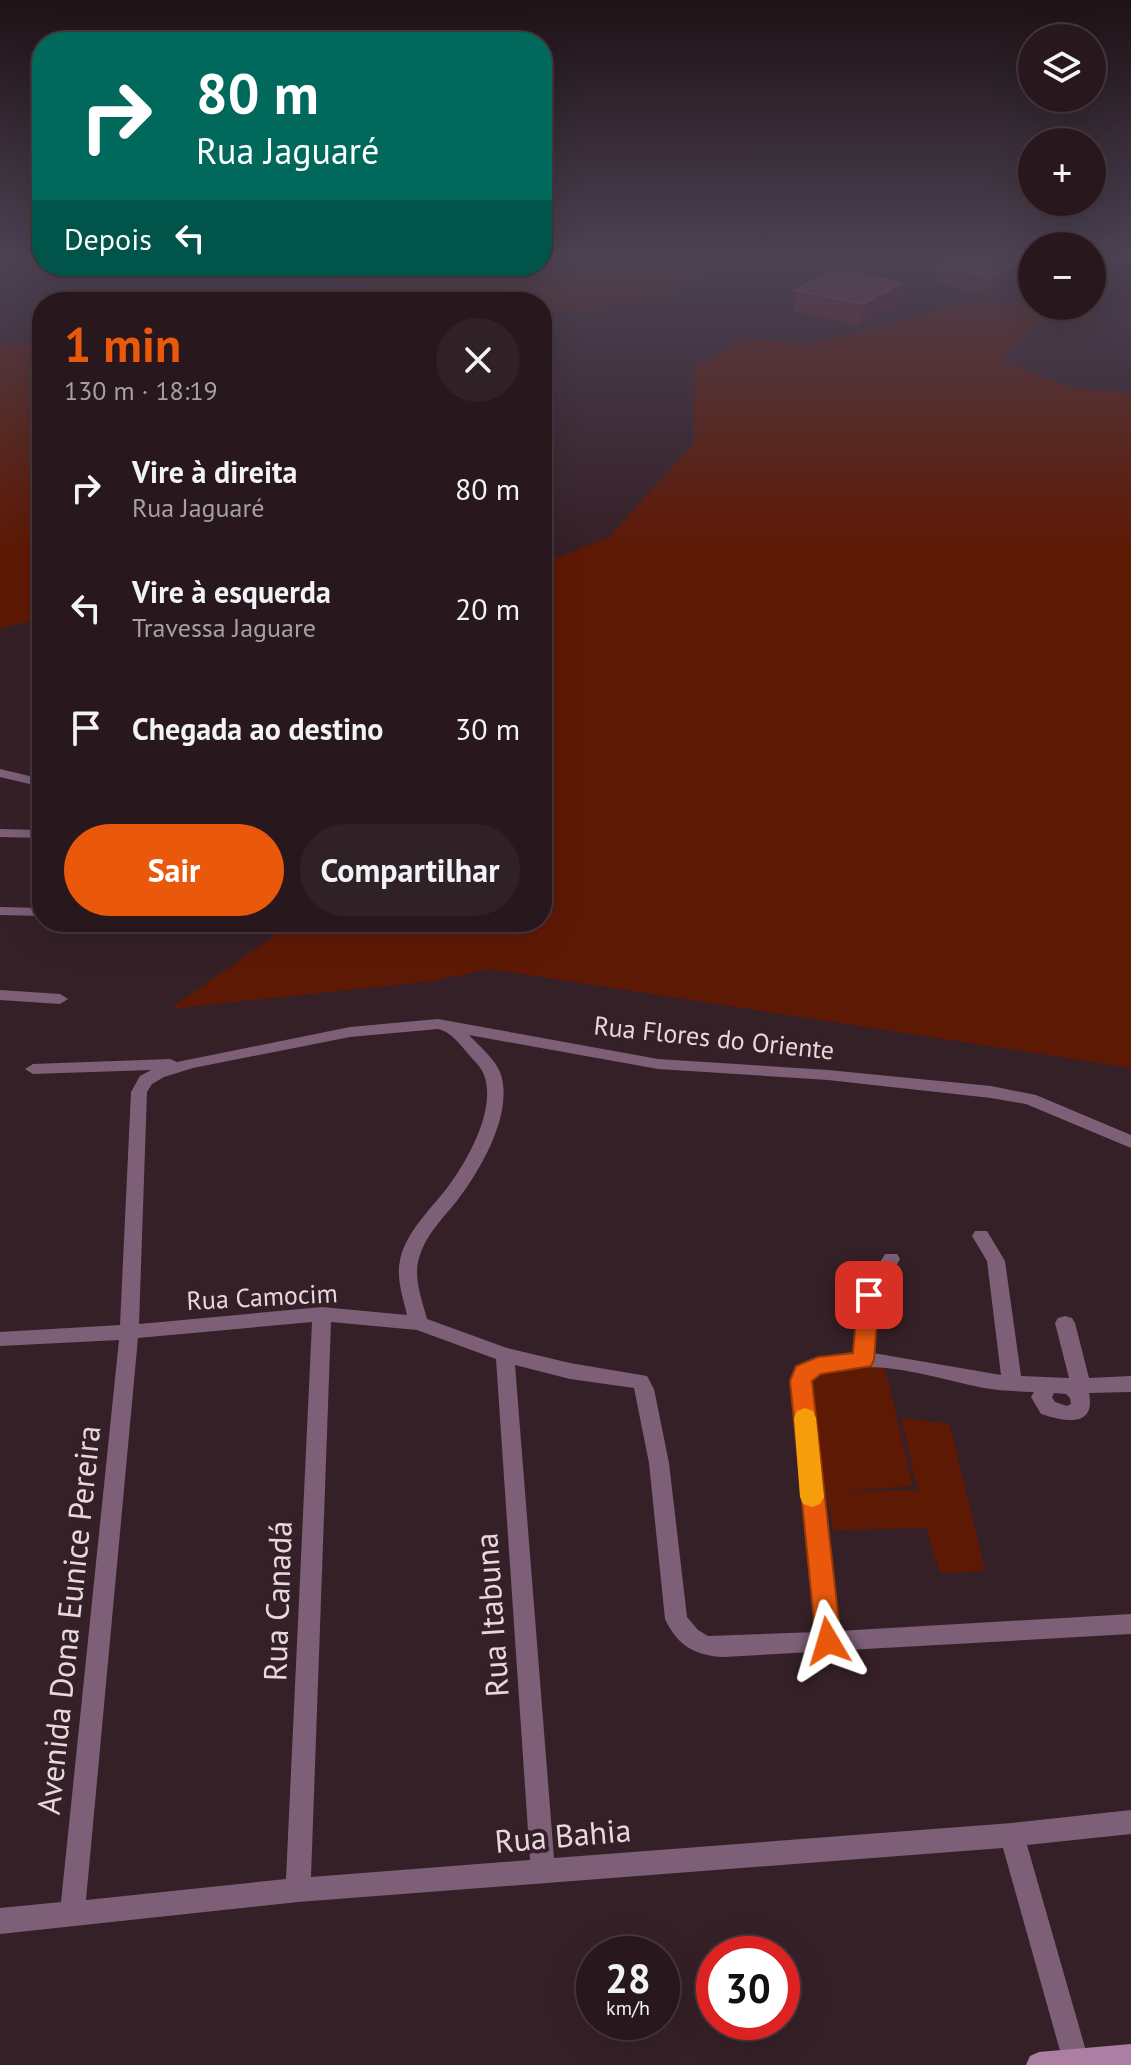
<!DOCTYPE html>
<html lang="pt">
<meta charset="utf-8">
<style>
:root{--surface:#28181e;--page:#302127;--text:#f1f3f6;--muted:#a5a0a4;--line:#44373c;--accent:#ea580c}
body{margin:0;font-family:"PT Sans",sans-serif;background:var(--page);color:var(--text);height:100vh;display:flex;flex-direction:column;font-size:30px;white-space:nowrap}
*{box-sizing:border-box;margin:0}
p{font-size:26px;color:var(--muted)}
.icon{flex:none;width:44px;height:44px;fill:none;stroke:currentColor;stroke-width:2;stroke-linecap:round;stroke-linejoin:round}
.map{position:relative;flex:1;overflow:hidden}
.side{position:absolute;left:32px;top:292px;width:520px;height:640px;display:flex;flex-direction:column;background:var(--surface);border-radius:32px;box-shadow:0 8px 32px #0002,0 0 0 2px var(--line)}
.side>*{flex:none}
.top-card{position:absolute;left:32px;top:32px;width:520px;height:244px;border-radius:32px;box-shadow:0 8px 32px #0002,0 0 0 2px var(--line);background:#00695c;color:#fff;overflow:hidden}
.tools{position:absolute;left:1018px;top:24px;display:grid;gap:16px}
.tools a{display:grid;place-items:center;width:88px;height:88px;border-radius:50%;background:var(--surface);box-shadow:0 8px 32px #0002,0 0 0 2px var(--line);font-size:40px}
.speed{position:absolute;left:576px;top:1936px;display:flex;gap:16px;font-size:40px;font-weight:700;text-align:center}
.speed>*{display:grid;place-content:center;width:104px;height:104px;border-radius:50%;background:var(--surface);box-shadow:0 8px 32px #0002,0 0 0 2px var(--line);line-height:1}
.speed small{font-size:20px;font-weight:400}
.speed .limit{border:12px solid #d22;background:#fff;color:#111}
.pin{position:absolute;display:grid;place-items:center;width:68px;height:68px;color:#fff;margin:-34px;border-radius:16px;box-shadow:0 4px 12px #0006}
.me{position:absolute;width:88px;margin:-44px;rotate:353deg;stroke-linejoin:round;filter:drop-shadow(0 0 6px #0008)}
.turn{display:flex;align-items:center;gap:28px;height:168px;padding:0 32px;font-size:36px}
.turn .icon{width:104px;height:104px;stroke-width:2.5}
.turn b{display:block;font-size:56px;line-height:68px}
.then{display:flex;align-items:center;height:76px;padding:0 32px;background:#0003;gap:16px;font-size:30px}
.round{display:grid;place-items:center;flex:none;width:84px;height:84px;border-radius:42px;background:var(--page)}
.summary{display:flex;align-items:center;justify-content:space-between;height:136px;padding:0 32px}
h1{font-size:48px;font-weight:700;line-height:60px;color:var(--accent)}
.cta{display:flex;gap:16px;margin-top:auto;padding:16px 32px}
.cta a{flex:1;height:92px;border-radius:48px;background:var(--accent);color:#fff;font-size:32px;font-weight:700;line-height:92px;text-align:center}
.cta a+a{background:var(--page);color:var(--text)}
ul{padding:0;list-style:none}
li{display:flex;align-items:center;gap:24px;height:120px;padding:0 32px}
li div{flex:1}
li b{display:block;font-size:30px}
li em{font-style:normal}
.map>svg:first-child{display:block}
.green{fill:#5e1905}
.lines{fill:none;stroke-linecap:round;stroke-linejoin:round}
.street{fill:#7d5f77;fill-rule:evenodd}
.secondary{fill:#ad7ea4;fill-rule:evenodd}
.wall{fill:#6e2130}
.shaded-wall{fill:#521825}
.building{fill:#7b3443;stroke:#8c4e5b;stroke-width:2}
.route{fill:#ea580c;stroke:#983908;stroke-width:2}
.slow{fill:#f59e0b}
.labels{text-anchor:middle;stroke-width:8;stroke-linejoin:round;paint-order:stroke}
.street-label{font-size:26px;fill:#e7d8dd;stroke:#362028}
.near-street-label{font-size:32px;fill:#e7d8dd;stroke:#362028}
</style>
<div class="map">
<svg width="1131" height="2065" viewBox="0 0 1131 2065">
<rect width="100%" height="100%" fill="#362028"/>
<g class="green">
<path d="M542,258h316c-23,5 -46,12 -68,15 -34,4 -92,-7 -118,14l4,7 -134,20v-12h-117l-137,-36h254z"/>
<polygon points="973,300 1056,306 1001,360 1070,388 1131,393 1131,1068 490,969 433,981 170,1009 294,922 542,922 542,564 609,537 694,443 695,367 746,338 807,344 863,332"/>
<polygon points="0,343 42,344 42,619 0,628"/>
<polygon points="884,1364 913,1486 835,1491 918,1490 901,1418 950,1424 985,1571 940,1573 926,1528 833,1530 804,1369"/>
</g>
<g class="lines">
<g class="street">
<polygon points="0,769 42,779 42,787 0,777"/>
<polygon points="0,829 42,830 42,838 0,837"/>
<polygon points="0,907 42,908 42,916 0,915"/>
<polygon points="0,990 60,994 68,999 60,1004 0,1000"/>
<path d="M438,1019l220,40 170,11 163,16 45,9 95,40v13l-105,-44 -35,-6 -163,-18 -170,-11 -189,-34c10,11 26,24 31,37 15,40 -20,99 -44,130 -14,17 -31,34 -37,56 -6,19 3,42 8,61l80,29 63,15 77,13 7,13 15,74 18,154 11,13 10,6 108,-4 -25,-251 6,-13 27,-11 30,-5 6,-57 25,-41h12l3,5 -22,37 -5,57 128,22 -14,-114 -15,-25 3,-5h12l18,30 16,115 48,2 -14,-55 3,-5 7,-2 7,2 3,5 14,55 42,-2v16l-42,1c7,36 -26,28 -48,21l-10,-17 3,-5c-17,-1 -34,-1 -50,-4 -56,-11 -117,-35 -172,-10l-1,3 27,250 293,-17v20l-407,23c-29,-1 -47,-12 -59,-38l-16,-156 -15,-75 -64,-9 -55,-14 39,493 458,-35 119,-13v24l-104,11 63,220h-26l-61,-217 -705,54 -298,32v-26l61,-6 58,-562 -119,6v-14l120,-7 11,-233 9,-16 11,-6 -118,4 -8,-5 8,-5 137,-5 7,3 173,-35zM438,1029c14,3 22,16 32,27 5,6 12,12 14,19 13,34 -17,87 -37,113 -17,22 -41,44 -47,72 -4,18 3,38 7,55l-85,-8 -183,17 8,-232 5,-8 12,-7 29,-9 157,-31zM312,1322l-26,557 -200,21 52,-562zM331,1322l86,8 79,29 34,501 -219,17zM1054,1393l12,1 4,4 1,6 -4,2 -12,-4 -3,-5z"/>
</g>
<polygon class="secondary" points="1131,2044 1131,2065 1026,2065 1030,2056 1039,2052"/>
</g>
<g class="wall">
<polygon points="1032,258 989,295 936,283 938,267"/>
<polygon points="1092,258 1117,258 1107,264 1092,261"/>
<polygon points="795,290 898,304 860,325 794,311"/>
</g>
<g class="shaded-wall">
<polygon points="1025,258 1032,258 1032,269 989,295 992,278"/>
<polygon points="1108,258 1117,258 1107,264"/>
<polygon points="901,283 898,304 860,325 863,304"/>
</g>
<g class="building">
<polygon points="955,258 1025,258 992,278 938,267"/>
<polygon points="837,270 901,283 863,304 795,290"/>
</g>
<linearGradient id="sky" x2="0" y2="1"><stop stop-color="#1e1216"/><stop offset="0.47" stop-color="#4c4253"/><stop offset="1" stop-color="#4c4253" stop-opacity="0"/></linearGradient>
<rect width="1131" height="547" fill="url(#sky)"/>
<polygon class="route" points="869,1287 876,1289 879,1295 874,1360 871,1366 821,1374 812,1381 841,1641 837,1649 828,1652 819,1649 816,1641 790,1381 796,1366 818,1357 853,1353 858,1295 861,1289"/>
<polygon class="slow" points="805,1408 813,1411 816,1418 824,1497 820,1504 812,1507 803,1504 800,1497 794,1418 797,1411"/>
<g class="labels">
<g class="street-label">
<text transform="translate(714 1038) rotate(6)" y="9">Rua Flores do Oriente</text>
<text transform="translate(262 1297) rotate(-3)" y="9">Rua Camocim</text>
</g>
<g class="near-street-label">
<text transform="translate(278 1601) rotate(-88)" y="11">Rua Canadá</text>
<text transform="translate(492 1615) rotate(-94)" y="11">Rua Itabuna</text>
<text transform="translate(69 1620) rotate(-84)" y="11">Avenida Dona Eunice Pereira</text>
<text transform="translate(563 1836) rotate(-5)" y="11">Rua Bahia</text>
</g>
</g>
</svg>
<div class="tools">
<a><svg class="icon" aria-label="layers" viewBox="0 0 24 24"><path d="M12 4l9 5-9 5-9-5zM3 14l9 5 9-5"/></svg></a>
<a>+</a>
<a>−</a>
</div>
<div class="speed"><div>28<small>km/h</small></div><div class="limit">30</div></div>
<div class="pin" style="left:869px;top:1295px;background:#d93025"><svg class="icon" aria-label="arrive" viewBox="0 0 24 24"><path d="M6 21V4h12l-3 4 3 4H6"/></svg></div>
<svg class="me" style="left:828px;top:1641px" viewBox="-20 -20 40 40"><path d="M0-17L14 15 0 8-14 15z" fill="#ea580c" stroke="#fff" stroke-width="4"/></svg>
<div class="top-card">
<div class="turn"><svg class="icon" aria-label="right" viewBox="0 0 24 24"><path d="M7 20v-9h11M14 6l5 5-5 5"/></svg><div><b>80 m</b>Rua Jaguaré</div></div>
<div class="then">Depois<svg class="icon" aria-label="left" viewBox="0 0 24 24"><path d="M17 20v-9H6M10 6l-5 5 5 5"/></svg></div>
</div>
<section class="side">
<div class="summary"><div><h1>1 min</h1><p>130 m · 18:19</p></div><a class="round"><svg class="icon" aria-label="close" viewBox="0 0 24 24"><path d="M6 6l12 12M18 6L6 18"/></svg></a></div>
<ul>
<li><svg class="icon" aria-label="right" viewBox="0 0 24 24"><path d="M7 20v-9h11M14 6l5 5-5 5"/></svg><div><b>Vire à direita</b><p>Rua Jaguaré</p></div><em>80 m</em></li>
<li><svg class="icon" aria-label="left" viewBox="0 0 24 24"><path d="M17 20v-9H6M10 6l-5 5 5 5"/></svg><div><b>Vire à esquerda</b><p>Travessa Jaguare</p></div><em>20 m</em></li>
<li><svg class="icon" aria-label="arrive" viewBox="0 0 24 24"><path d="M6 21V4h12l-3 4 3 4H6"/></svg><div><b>Chegada ao destino</b></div><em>30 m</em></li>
</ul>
<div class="cta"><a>Sair</a><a>Compartilhar</a></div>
</section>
</div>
